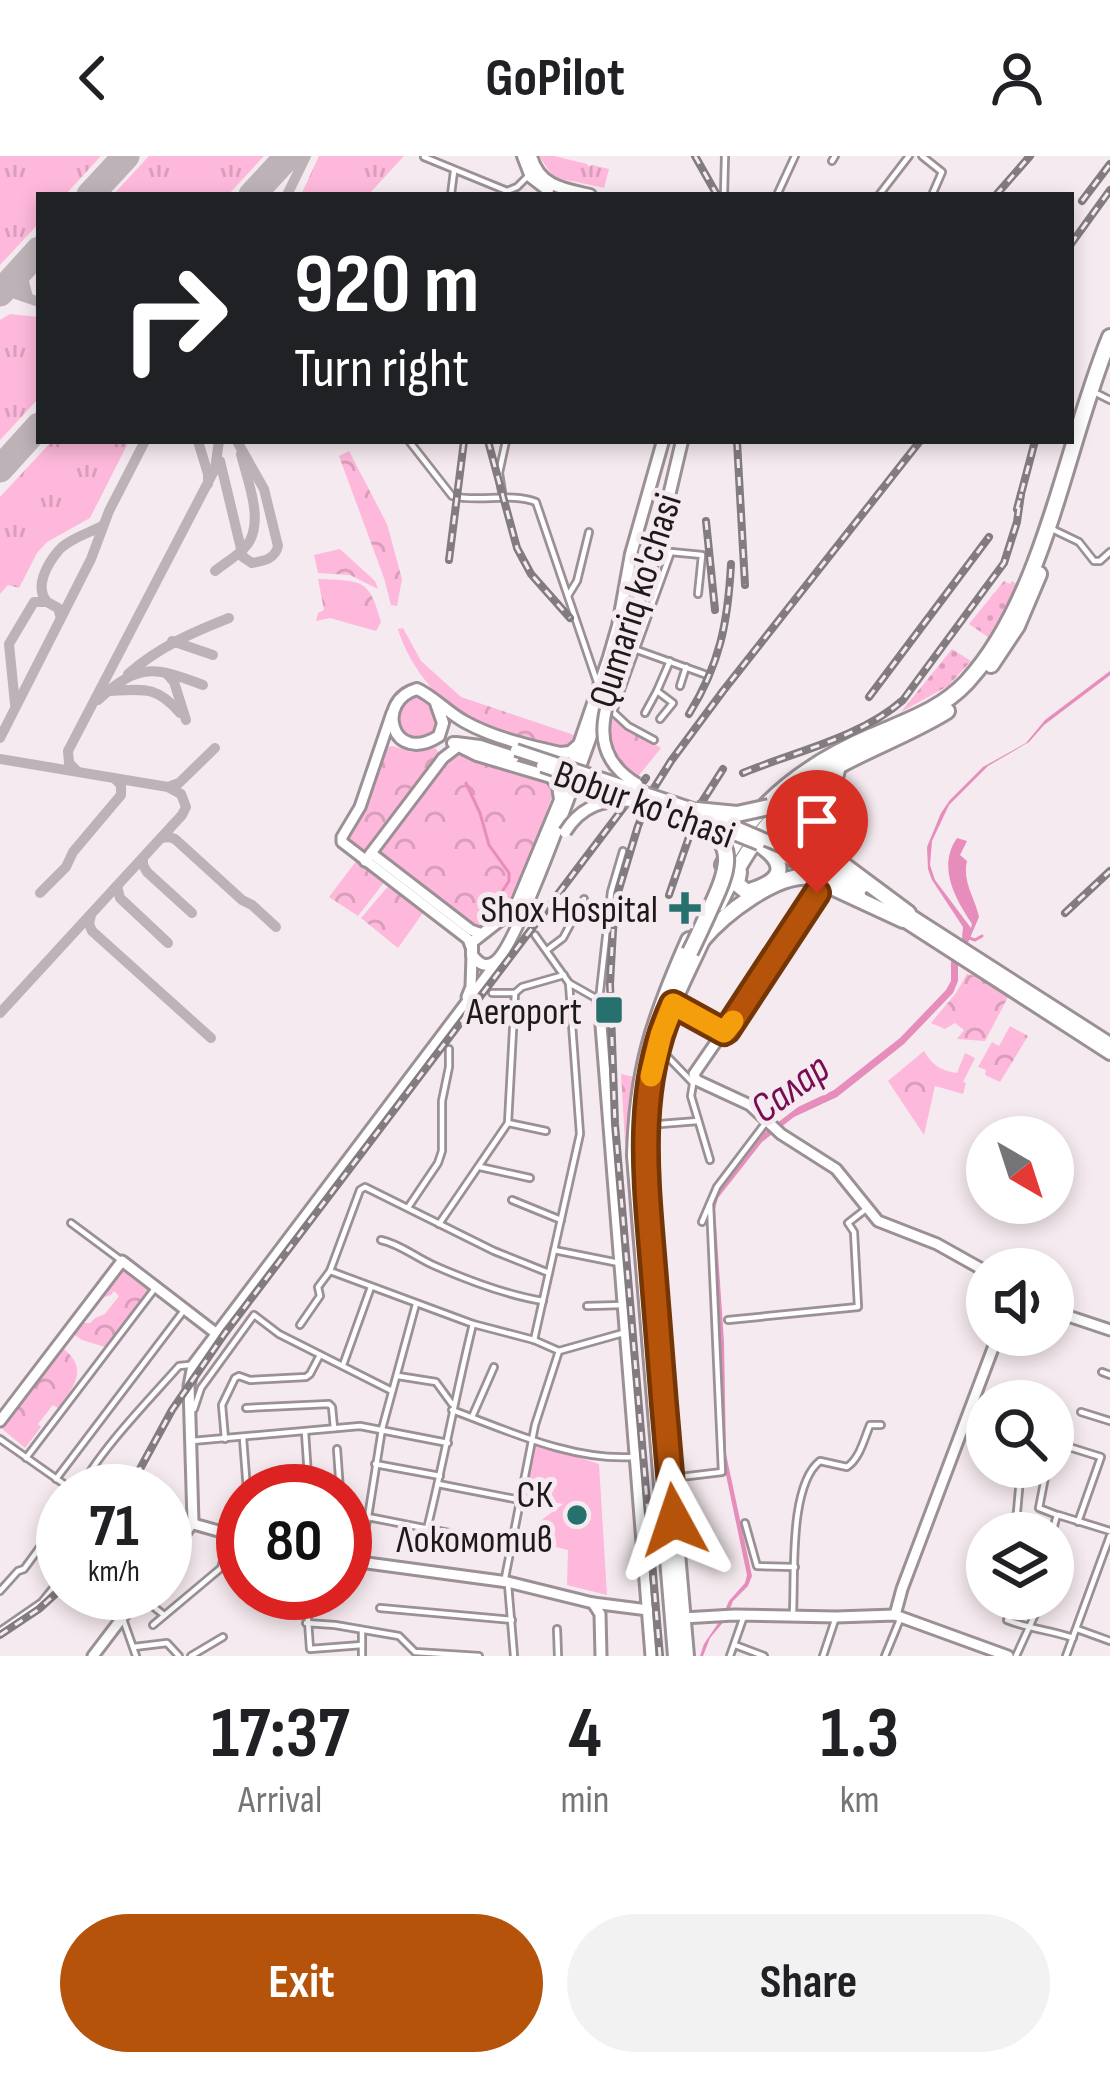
<!DOCTYPE html>
<meta charset="utf-8">
<style>
:root{--surface:#fff;--page:#f2f2f2;--text:#202124;--muted:#757577;--accent:#b45309}
body{margin:0;font-family:"Sofia Sans Condensed",sans-serif;background:var(--page);color:var(--text);height:100vh;display:flex;flex-direction:column;font-size:45px;white-space:nowrap}
*{box-sizing:border-box;margin:0}
p{font-size:39px;color:var(--muted)}
.icon{flex:none;width:66px;height:66px;fill:none;stroke:currentColor;stroke-width:2;stroke-linecap:round;stroke-linejoin:round}
.map{position:relative;height:1500px;overflow:hidden}
.details{display:flex;flex-direction:column;background:var(--surface);flex:1}
.details>*{flex:none}
.hud{position:absolute;left:36px;top:36px;width:1038px;height:252px;border-radius:0px;box-shadow:0 6px 18px #0003;background:#202124;color:#fff;overflow:hidden}
.needle{width:78px;rotate:141deg}
.buttons{position:absolute;left:966px;top:960px;display:grid;gap:24px}
.buttons a{display:grid;place-items:center;width:108px;height:108px;border-radius:50%;background:var(--surface);box-shadow:0 6px 18px #0003;font-size:60px}
.speed{position:absolute;left:36px;top:1308px;display:flex;gap:24px;font-size:60px;font-weight:700;text-align:center}
.speed>*{display:grid;place-content:center;width:156px;height:156px;border-radius:50%;background:var(--surface);box-shadow:0 6px 18px #0003;line-height:1}
.speed small{font-size:30px;font-weight:400}
.speed .limit{border:18px solid #d22;background:#fff;color:#111}
.pin{position:absolute;display:grid;place-items:center;width:102px;height:102px;color:#fff;margin:-123px -51px;border-radius:50% 50% 50% 0;rotate:-45deg;box-shadow:0 0 12px #0007}
.pin .icon{rotate:45deg}
.me{position:absolute;width:132px;margin:-66px;rotate:355deg;stroke-linejoin:round;filter:drop-shadow(0 0 9px #0008)}
.turn{display:flex;align-items:center;gap:42px;height:252px;padding:0 60px;font-size:54px}
.turn .icon{width:156px;height:156px;stroke-width:2.5}
.turn b{display:block;font-size:84px;line-height:102px}
.eta{display:flex;justify-content:space-evenly;align-items:center;height:204px;text-align:center}
.eta b{font-size:72px;font-weight:700;line-height:84px}
.primary-button{display:flex;gap:24px;margin-top:auto;padding:24px 60px}
.primary-button a{flex:1;height:138px;border-radius:72px;background:var(--accent);color:#fff;font-size:48px;font-weight:700;line-height:138px;text-align:center}
.primary-button a+a{background:var(--page);color:var(--text)}
header{display:flex;justify-content:space-between;align-items:center;height:156px;padding:0 60px;background:var(--surface);font-size:54px;font-weight:700}
.map>svg:first-child{display:block}
.grass{fill:url(#grass-tufts)}
.forest{fill:url(#forest-crowns)}
.park{fill:url(#park-dots)}
.pitch{fill:#feb8db}
.water{fill:#e78dbc}
.lines{fill:none;stroke-linecap:round;stroke-linejoin:round}
.stream{stroke:#e78dbc;stroke-width:3}
.taxiway{stroke:#bcb2b7;stroke-width:10}
.runway{stroke:#bcb2b7;stroke-width:27}
.street-casing{stroke:#9a9095;stroke-width:10}
.secondary-casing{stroke:#9a9095;stroke-width:15}
.primary-casing{stroke:#9a9095;stroke-width:16}
.highway-casing{stroke:#9a9095;stroke-width:20}
.street{stroke:#fff;stroke-width:4.5}
.secondary{stroke:#fff;stroke-width:9}
.primary{stroke:#fff;stroke-width:10}
.highway{stroke:#fff;stroke-width:14}
.rail-casing{stroke:#827b7f;stroke-width:8}
.rail{stroke:#f5eaef;stroke-width:3;stroke-dasharray:9;stroke-linecap:butt}
.primary-bridge-casing{stroke:#9a9095;stroke-width:16;stroke-linecap:butt}
.highway-bridge-casing{stroke:#9a9095;stroke-width:20;stroke-linecap:butt}
.primary-bridge{stroke:#fff;stroke-width:10}
.highway-bridge{stroke:#fff;stroke-width:14}
.route-casing{stroke:#753606;stroke-width:30}
.route{stroke:#b45309;stroke-width:21}
.slow{stroke:#f59e0b;stroke-width:21}
.poi-dot{fill:#26706e;stroke:#f5eaef;stroke-width:4.5}
.labels{text-anchor:middle;stroke-width:10;stroke-linejoin:round;paint-order:stroke}
.street-label{font-size:39px;fill:#1e1a1c;stroke:#f5eaef}
.poi-label{font-size:39px;fill:#1e1a1c;stroke:#f5eaef;text-anchor:end}
.water-label{font-size:42px;font-style:italic;fill:#780b52;stroke:#f5eaef}
</style>
<header><svg class="icon" aria-label="back" viewBox="0 0 24 24"><path d="M15 5l-7 7 7 7"/></svg>GoPilot<svg class="icon" aria-label="person" viewBox="0 0 24 24"><circle cx="12" cy="8" r="4"/><path d="M4 21q1-7 8-7t8 7"/></svg></header>
<div class="map">
<svg width="1110" height="1500" viewBox="0 0 1110 1500">
<defs>
<pattern id="grass-tufts" width="24" height="20" patternUnits="userSpaceOnUse" patternTransform="scale(3)"><rect width="24" height="20" fill="#feb8db"/><path d="M3 7l-1-3M5 7V3M7 7l1-3M15 17l-1-3M17 17v-4M19 17l1-3" fill="none" stroke="#d99ebb"/></pattern>
<pattern id="forest-crowns" width="20" height="18" patternUnits="userSpaceOnUse" patternTransform="scale(3)"><rect width="20" height="18" fill="#feb8db"/><path d="M2 6a3 3 0 1 1 6 0M12 15a3 3 0 1 1 6 0" fill="none" stroke="#d99ebb"/></pattern>
<pattern id="park-dots" width="8" height="8" patternUnits="userSpaceOnUse" patternTransform="scale(3)"><rect width="8" height="8" fill="#feb8db"/><path d="M2 2h.1M6 6h.1" fill="none" stroke="#d99ebb" stroke-width="1.8" stroke-linecap="round"/></pattern>
</defs>
<rect width="100%" height="100%" fill="#f5eaef"/>
<g class="grass">
<polygon points="0,0 101,0 65,39 39,39 39,67 0,109"/>
<polygon points="149,0 264,0 228,39 113,39"/>
<polygon points="319,0 404,0 368,39 301,39"/>
<path d="M539,0h15l33,8 2,3 3,-2 17,4 -5,19c-19,-5 -30,-6 -51,-11z"/>
<polygon points="10,158 39,161 39,242 0,284 0,164"/>
<polygon points="52,285 129,285 90,362 47,386 37,397 19,432 8,429 0,438 0,341"/>
<polygon points="412,537 423,539 439,557 438,577 416,585 403,578 396,565 400,550"/>
</g>
<g class="forest">
<polygon points="349,295 387,368 402,423 397,450 391,449 384,422 339,300"/>
<polygon points="340,393 375,425 378,433 350,419 318,417 314,399"/>
<path d="M318,423c44,2 51,-1 63,43l-5,9 -46,-13 -14,3 2,-8 6,-3z"/>
<path d="M403,472l18,33 40,36 113,38 -5,14 -11,1c-25,-7 -51,-12 -75,-22 -37,-15 -75,-62 -85,-99z"/>
<path d="M608,560l53,32 -25,31c-23,-17 -28,-36 -28,-63z"/>
<polygon points="393,590 411,596 435,592 440,598 364,699 346,684 362,653 384,596 388,591"/>
<path d="M459,596l89,30 6,9 -39,107c-9,14 -23,26 -39,30l-96,-72 -3,-6 68,-92z"/>
<polygon points="357,704 385,725 358,760 329,741"/>
<polygon points="390,728 425,754 398,792 361,762"/>
<polygon points="967,818 980,821 1009,839 985,885 957,883 964,874 955,867 945,873 931,867 956,837"/>
<polygon points="1010,870 1028,880 1000,926 985,919 986,914 978,911 992,886 999,890"/>
<path d="M924,895c9,15 16,19 33,22l8,-20 10,5 -12,24 3,1 -3,11 -28,-8 -11,49 -36,-54z"/>
<polygon points="621,918 634,921 628,1008 665,1434 662,1434 629,1055"/>
<polygon points="120,1113 152,1137 108,1192 82,1184 72,1177 81,1167 90,1167 95,1162 105,1158 119,1140 114,1135 111,1139 98,1143"/>
<path d="M61,1191c28,20 15,38 -3,61l-5,-3 -15,19 3,3 -16,21 -25,-21z"/>
</g>
<g class="park">
<polygon points="1004,425 1010,428 1012,425 1018,429 988,481 969,468"/>
<polygon points="952,493 971,505 948,530 901,556"/>
</g>
<polygon class="pitch" points="534,1287 599,1308 607,1439 567,1429 568,1394 547,1389 547,1383 534,1380 535,1369 563,1348 523,1340"/>
<path class="water" d="M1110,515v4l-5,4 -61,46 -15,17 -41,24 -39,39 -17,36 -2,24 5,15 36,48 1,-4c-17,-26 -35,-57 -15,-86l10,3 -7,14 7,6c-5,21 8,37 12,56l-21,49v15l-5,12 -49,51 -67,53 -43,20 -32,25 -44,56 -3,11 9,133 2,112 26,122 -4,10 -15,15 -7,18 -16,19 -7,18h-3l4,-12 17,-25 8,-18 16,-18 2,-8 -26,-124 -1,-108 -8,-134 3,-13 49,-63 34,-26 36,-17 66,-52 46,-48 5,-9v-19l11,-24 1,-11 -31,-47 -4,-11 -1,-22 14,-34 9,-13 33,-33 43,-24 19,-23z"/>
<g class="lines">
<g class="stream">
<polyline points="466,627 480,657 489,689 509,717 509,725 494,748"/>
<polyline points="969,782 975,784 982,780"/>
</g>
<g class="taxiway">
<polyline points="287,39 306,0"/>
<polyline points="0,138 10,136 39,146"/>
<polyline points="28,141 23,122 29,106"/>
<polyline points="198,285 208,318 208,328"/>
<path d="M220,305l23,96 9,6c12,-2 23,-4 26,-17l-14,-57 -26,-46"/>
<path d="M215,415c10,-8 24,-16 32,-26 18,-24 0,-65 -6,-91"/>
<path d="M47,446c-13,-15 0,-38 12,-52 10,-11 30,-17 43,-24"/>
<polyline points="172,485 213,499"/>
<path d="M128,518c31,-27 63,-41 101,-56"/>
<polyline points="167,518 174,526 186,564"/>
<path d="M111,535c33,-2 46,-5 69,22"/>
<path d="M98,544c41,-38 57,-33 105,-15"/>
<polyline points="15,548 9,488 34,446 47,446 58,452 61,462"/>
<polyline points="0,582 91,403 109,355 145,285"/>
<polyline points="0,603 168,631 181,638 186,651 182,659 0,857"/>
<polyline points="77,615 69,607 68,595 215,313 219,285"/>
<polyline points="168,631 179,627 215,592"/>
<polyline points="161,682 169,681 175,683 242,744 252,749 276,771"/>
<polyline points="143,703 143,709 147,716 192,757"/>
<polyline points="117,730 120,742 168,787"/>
<polyline points="40,737 66,711 73,696 121,639 121,629 114,622"/>
<polyline points="91,759 89,768 92,775 211,882"/>
</g>
<g class="runway">
<polyline points="90,39 126,0"/>
<polyline points="252,39 288,0"/>
<polyline points="0,137 39,94"/>
<polyline points="0,313 39,270"/>
</g>
<g class="street-casing">
<g id="street">
<polyline points="922,0 942,16 932,39"/>
<polyline points="424,1 507,35 517,31 526,22"/>
<polyline points="832,5 835,0"/>
<polyline points="451,39 454,15"/>
<polyline points="724,39 725,0"/>
<polyline points="777,39 795,0"/>
<polyline points="879,39 909,0"/>
<polyline points="1098,238 1110,244"/>
<path d="M409,285l43,55c27,7 58,-4 84,6l61,180"/>
<polyline points="503,342 499,317 506,285"/>
<polyline points="1054,374 1079,386 1094,405 1100,405 1110,396"/>
<polyline points="671,396 702,399 698,438"/>
<polyline points="569,438 577,425 589,376"/>
<polyline points="637,494 704,518"/>
<polyline points="680,530 686,511"/>
<polyline points="645,557 657,535"/>
<polyline points="660,563 673,547 657,535 670,505"/>
<polyline points="654,584 628,570 613,556 671,396 655,399"/>
<polyline points="535,779 569,827 599,844 611,736 623,695"/>
<polyline points="547,794 563,782 584,743"/>
<polyline points="492,837 515,837 522,831 564,819"/>
<polyline points="723,876 776,801 811,743 816,729"/>
<polyline points="664,897 692,926"/>
<polyline points="694,922 691,940 710,1004"/>
<polyline points="508,967 546,975"/>
<polyline points="660,968 698,965"/>
<polyline points="480,1011 530,1022"/>
<polyline points="512,1044 561,1064"/>
<polyline points="409,1050 438,1007 442,995 442,945 449,911 449,893"/>
<polyline points="702,1066 717,1031 767,965"/>
<polyline points="71,1067 122,1105"/>
<polyline points="439,1068 508,967 515,837"/>
<path d="M381,1084c19,4 34,17 52,25 34,15 73,30 110,36"/>
<polyline points="554,1094 619,1107"/>
<polyline points="330,1115 473,1168 534,1184 559,1195 535,1269 505,1422 508,1428 514,1500"/>
<polyline points="587,1150 623,1149"/>
<polyline points="728,1164 858,1151 854,1076 848,1067 866,1053"/>
<polyline points="300,1169 320,1140 318,1131 330,1115 360,1034 365,1031 494,1095 549,1117"/>
<polyline points="534,1184 580,978 569,827"/>
<polyline points="559,1195 623,1177"/>
<polyline points="343,1209 371,1131"/>
<polyline points="1102,1216 1110,1219"/>
<polyline points="398,1220 436,1226 452,1248"/>
<polyline points="246,1252 329,1248 332,1251 334,1272"/>
<polyline points="194,1253 201,1232 254,1159 279,1178 392,1235"/>
<path d="M452,1254c57,21 120,51 182,47"/>
<polyline points="1081,1256 1110,1265"/>
<polyline points="472,1261 494,1211"/>
<polyline points="305,1276 309,1335"/>
<polyline points="243,1282 247,1334 274,1334"/>
<polyline points="0,1283 74,1335"/>
<polyline points="225,1283 222,1249 235,1222 239,1220 250,1224 306,1221 310,1218 320,1199"/>
<polyline points="192,1285 360,1270 448,1287"/>
<polyline points="1053,1286 1101,1301 1078,1366"/>
<polyline points="337,1293 340,1335"/>
<polyline points="26,1302 156,1131"/>
<polyline points="375,1308 440,1320"/>
<polyline points="1047,1311 1039,1352 1057,1359 1052,1377"/>
<polyline points="672,1322 722,1316 710,1048"/>
<polyline points="56,1323 185,1153"/>
<polyline points="438,1328 520,1344"/>
<path d="M79,1335c19,-39 70,-91 100,-125l10,-1"/>
<polyline points="1058,1359 1110,1375"/>
<polyline points="368,1361 485,1384"/>
<polyline points="745,1367 757,1410 795,1411"/>
<path d="M427,1373c17,-68 29,-137 46,-205"/>
<polyline points="1012,1377 1017,1356 1021,1311"/>
<polyline points="357,1405 368,1361 382,1273 416,1148"/>
<polyline points="0,1435 18,1415 24,1413 63,1360"/>
<polyline points="306,1437 310,1493 362,1489"/>
<polyline points="140,1440 164,1459"/>
<polyline points="380,1452 512,1464"/>
<path d="M793,1456c2,-38 -4,-127 27,-151l27,6c13,-9 17,-28 23,-42h11"/>
<polyline points="123,1463 136,1500"/>
<path d="M1007,1464c22,9 43,10 66,18"/>
<polyline points="306,1467 335,1469 399,1480 415,1496 479,1500"/>
<polyline points="153,1469 221,1412 230,1381"/>
<polyline points="557,1473 558,1500"/>
<polyline points="1077,1473 1110,1485"/>
<polyline points="0,1475 42,1446 63,1420"/>
<polyline points="735,1489 764,1500"/>
<polyline points="134,1491 167,1487 179,1500"/>
<polyline points="191,1500 223,1481"/>
<polyline points="362,1500 362,1474"/>
<polyline points="730,1500 744,1460"/>
<polyline points="823,1500 836,1461"/>
<polyline points="885,1500 901,1461"/>
<polyline points="1016,1500 1042,1443"/>
<polyline points="1066,1500 1110,1380"/>
</g>
</g>
<g class="secondary-casing">
<g id="secondary">
<polyline points="392,557 360,651 342,681 342,686 468,783 471,791"/>
<polyline points="371,697 471,774 482,778"/>
<polyline points="365,705 443,602 460,589"/>
<polyline points="467,841 471,831 472,799"/>
<polyline points="599,844 651,1500"/>
<polyline points="673,848 688,854 723,876 694,918 696,924 750,949 781,978 836,1013 878,1065 937,1088 987,1116"/>
<polyline points="1053,1155 1110,1174"/>
<polyline points="0,1265 122,1105 217,1178"/>
<polyline points="190,1367 243,1382"/>
<polyline points="345,1404 508,1426 593,1447 648,1454"/>
<polyline points="165,1406 193,1366 189,1230 193,1209 497,806"/>
<polyline points="593,1447 600,1458 601,1500"/>
<polyline points="895,1459 902,1433 998,1179"/>
<polyline points="683,1462 734,1459 836,1461 895,1459 1008,1500"/>
<polyline points="93,1500 141,1437"/>
</g>
</g>
<g class="primary-casing">
<g id="primary">
<polyline points="523,0 531,21 548,34"/>
<path d="M531,0c8,30 32,33 59,39"/>
<polyline points="620,497 655,399 682,285"/>
<path d="M606,537c-14,40 -87,253 -111,269 -10,7 -17,1 -23,-7v-13l37,-29 9,-12 42,-101 49,-143 9,-31 13,-72 32,-113"/>
<path d="M436,547l7,20 -4,13c-47,30 -65,-35 -22,-47 16,7 31,24 48,33 29,16 64,24 95,31l10,-1 7,-6"/>
<polyline points="453,587 477,599 551,621 558,630 560,643"/>
<polyline points="456,587 480,590 514,601"/>
<polyline points="769,693 860,738"/>
<polyline points="799,698 864,731"/>
<polyline points="906,756 1110,887"/>
<polyline points="896,760 1110,898"/>
</g>
</g>
<g class="highway-casing">
<g id="highway">
<polyline points="991,509 1017,470 1039,418"/>
<polyline points="838,610 827,653 817,676 818,690 908,757"/>
<path d="M763,681c30,6 57,1 59,-36l-11,-9 -11,3"/>
<path d="M723,709c31,-63 86,-102 149,-129 34,-15 69,-26 95,-54 78,-85 99,-239 143,-345"/>
<path d="M739,716l-2,12 10,8c33,-10 45,-25 12,-48"/>
<path d="M719,748c26,-55 59,-103 112,-134 38,-22 79,-36 116,-59"/>
<path d="M702,784c21,-25 74,-67 108,-63l93,43"/>
<path d="M659,1195c-8,-104 -29,-215 2,-316 10,-33 27,-64 41,-95"/>
<polyline points="665,1259 686,1500"/>
<path d="M676,1500l-41,-500c2,-87 19,-137 54,-216"/>
</g>
</g>
<use href="#street" class="street"/>
<use href="#secondary" class="secondary"/>
<use href="#primary" class="primary"/>
<use href="#highway" class="highway"/>
<g class="rail-casing">
<g id="rail">
<polyline points="695,0 717,39"/>
<polyline points="996,39 1030,0"/>
<polyline points="1082,45 1110,8"/>
<polyline points="1071,88 1110,34"/>
<polyline points="488,285 517,392 531,418 570,462"/>
<polyline points="737,285 745,429"/>
<polyline points="1017,353 1035,285"/>
<polyline points="706,365 715,454"/>
<polyline points="449,404 464,285"/>
<polyline points="869,541 989,381"/>
<path d="M689,558c31,-50 39,-92 42,-150"/>
<path d="M743,617c53,-22 117,-35 160,-73l101,-137 13,-41 4,-28"/>
<polyline points="669,739 700,649 723,613"/>
<polyline points="1065,757 1110,715"/>
<polyline points="128,1335 172,1254 225,1177 646,622"/>
<polyline points="0,1479 39,1453 63,1431"/>
<polyline points="660,1500 615,968 610,828 613,774 619,733 638,670 654,632 671,605 723,535 920,285"/>
</g>
</g>
<use href="#rail" class="rail"/>
<g class="primary-bridge-casing">
<g id="primary-bridge">
<path d="M628,490c-17,49 -50,103 9,138"/>
<polyline points="516,594 696,654 799,698"/>
<polyline points="542,610 692,661 759,688"/>
<path d="M565,676c16,-26 39,-34 69,-31"/>
</g>
</g>
<g class="highway-bridge-casing">
<g id="highway-bridge">
<polyline points="696,654 737,658 769,651"/>
<path d="M690,796c9,-18 17,-36 25,-54 18,-40 17,-57 -23,-81"/>
</g>
</g>
<use href="#primary-bridge" class="primary-bridge"/>
<use href="#highway-bridge" class="highway-bridge"/>
</g>
<g class="lines">
<g class="route-casing">
<path id="route" d="M674,1364c-7,-80 -14,-161 -20,-241 -7,-92 -21,-189 19,-275l51,28 3,-2 90,-137"/>
</g>
<use href="#route" class="route"/>
<polyline class="slow" points="651,920 661,879 673,848 724,876 733,865"/>
</g>
<g class="poi-dot">
<path d="M679 734h12v12h12v12h-12v12h-12v-12h-12v-12h12z"/>
<rect x="594" y="839" width="30" height="30" rx="6"/>
<circle cx="577" cy="1359" r="12"/>
</g>
<g class="labels">
<g class="street-label">
<text transform="translate(634 444) rotate(-72)" y="14">Qumariq ko'chasi</text>
<text transform="translate(645 647) rotate(20)" y="14">Bobur ko'chasi</text>
</g>
<g class="poi-label">
<text x="658" y="766">Shox Hospital</text>
<text x="582" y="868">Aeroport</text>
<text x="553" y="1351">СК<tspan x="553" dy="45">Локомотив</tspan></text>
</g>
<g class="water-label">
<text transform="translate(789 931) rotate(-36)" y="15">Салар</text>
</g>
</g>
</svg>
<div class="buttons">
<a><svg class="needle" viewBox="-14 -14 28 28"><path d="M0-13l5 13h-10z" fill="#e53935"/><path d="M0 13l5-13h-10z" fill="#757577"/></svg></a>
<a><svg class="icon" aria-label="sound" viewBox="0 0 24 24"><path d="M4 9h4l5-4v14l-5-4H4zM17 9q2 3 0 6"/></svg></a>
<a><svg class="icon" aria-label="search" viewBox="0 0 24 24"><circle cx="10" cy="10" r="6"/><path d="M15 15l6 6"/></svg></a>
<a><svg class="icon" aria-label="layers" viewBox="0 0 24 24"><path d="M12 4l9 5-9 5-9-5zM3 14l9 5 9-5"/></svg></a>
</div>
<div class="speed"><div>71<small>km/h</small></div><div class="limit">80</div></div>
<div class="pin" style="left:817px;top:737px;background:#d93025"><svg class="icon" aria-label="arrive" viewBox="0 0 24 24"><path d="M6 21V4h12l-3 4 3 4H6"/></svg></div>
<svg class="me" style="left:674px;top:1364px" viewBox="-20 -20 40 40"><path d="M0-17L14 15 0 8-14 15z" fill="#b45309" stroke="#fff" stroke-width="4"/></svg>
<div class="hud">
<div class="turn"><svg class="icon" aria-label="right" viewBox="0 0 24 24"><path d="M7 20v-9h11M14 6l5 5-5 5"/></svg><div><b>920 m</b>Turn right</div></div>
</div>
</div>
<section class="details">
<div class="eta">
<div><b>17:37</b><p>Arrival</p></div>
<div><b>4</b><p>min</p></div>
<div><b>1.3</b><p>km</p></div>
</div>
<div class="primary-button"><a>Exit</a><a>Share</a></div>
</section>
